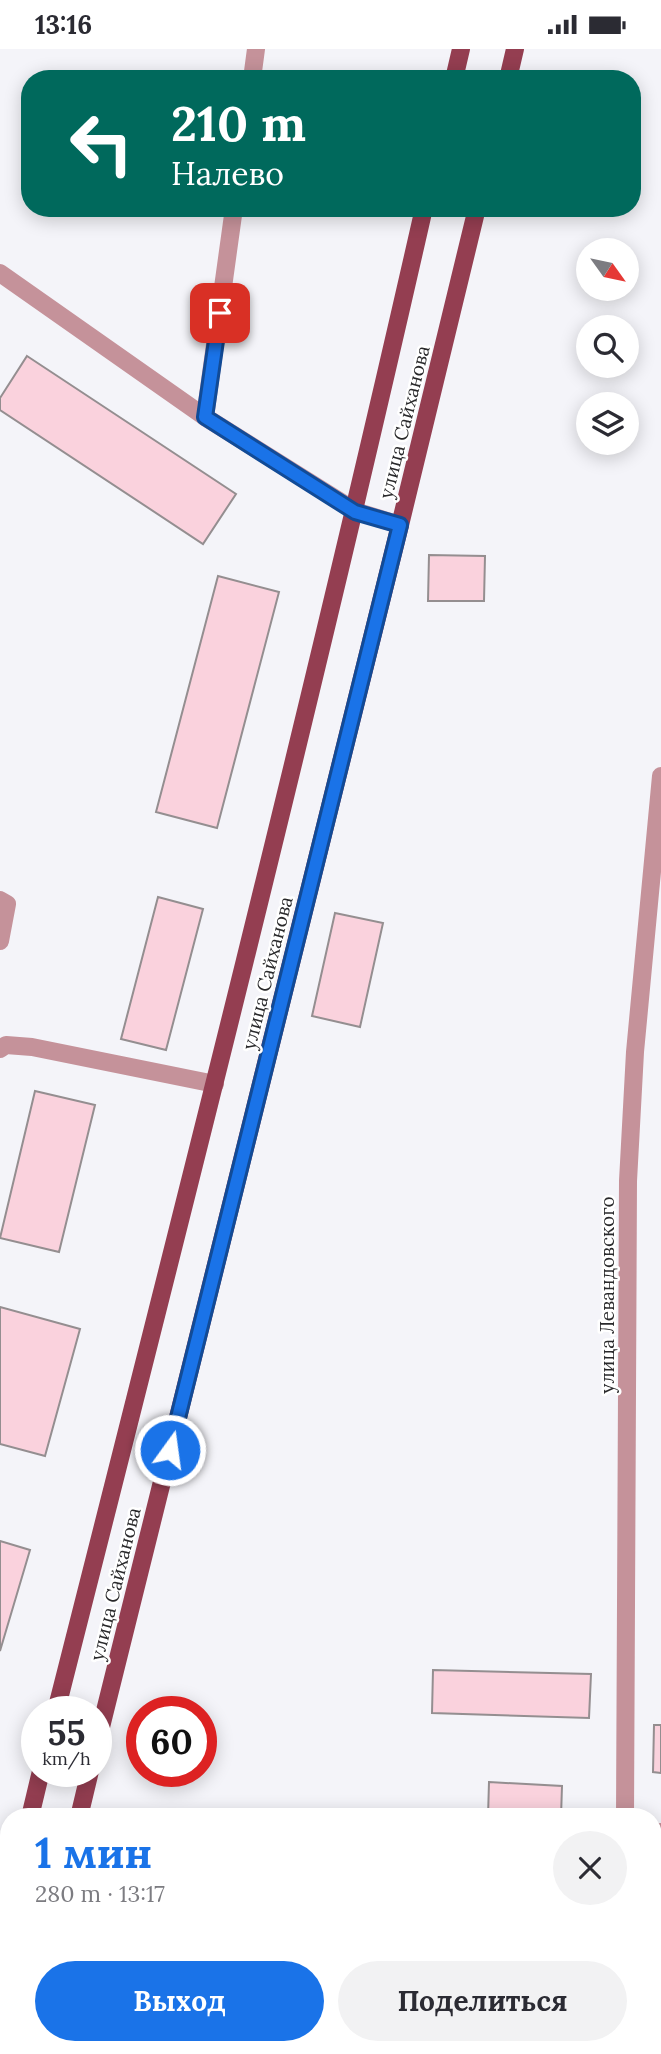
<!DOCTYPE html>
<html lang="ru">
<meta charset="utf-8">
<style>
:root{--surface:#fff;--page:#f2f2f3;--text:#2b2b33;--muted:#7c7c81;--accent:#1a73e8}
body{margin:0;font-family:Lora,serif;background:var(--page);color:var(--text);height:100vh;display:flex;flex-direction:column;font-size:26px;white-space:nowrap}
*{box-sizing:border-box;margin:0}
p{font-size:23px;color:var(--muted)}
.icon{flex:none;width:38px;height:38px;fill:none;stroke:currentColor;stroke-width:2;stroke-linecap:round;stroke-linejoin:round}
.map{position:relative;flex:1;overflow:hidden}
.drawer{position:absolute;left:0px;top:1759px;width:662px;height:247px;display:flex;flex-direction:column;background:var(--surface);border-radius:28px 28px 0 0;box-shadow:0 4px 18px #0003}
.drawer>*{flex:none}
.guide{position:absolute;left:21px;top:21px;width:620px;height:147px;border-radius:28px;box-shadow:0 4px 18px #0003;background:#00695c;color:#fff;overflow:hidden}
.needle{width:46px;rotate:123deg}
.tools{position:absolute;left:576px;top:189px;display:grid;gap:14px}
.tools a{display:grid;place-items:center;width:63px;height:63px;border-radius:50%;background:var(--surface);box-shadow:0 4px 18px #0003;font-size:35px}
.speed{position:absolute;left:21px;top:1647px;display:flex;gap:14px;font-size:35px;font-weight:700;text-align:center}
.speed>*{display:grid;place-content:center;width:91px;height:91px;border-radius:50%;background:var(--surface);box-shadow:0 4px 18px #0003;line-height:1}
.speed small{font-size:18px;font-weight:400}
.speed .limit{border:10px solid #d22;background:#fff;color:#111}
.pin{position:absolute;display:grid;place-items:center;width:60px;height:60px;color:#fff;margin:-30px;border-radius:14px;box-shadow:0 4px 10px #0006}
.me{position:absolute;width:77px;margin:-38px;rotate:14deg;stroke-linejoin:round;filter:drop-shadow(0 0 5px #0008)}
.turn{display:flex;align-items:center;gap:24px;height:147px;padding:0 35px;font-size:32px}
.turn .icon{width:91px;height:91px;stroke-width:2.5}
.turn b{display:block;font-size:49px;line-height:60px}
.round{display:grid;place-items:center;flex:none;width:74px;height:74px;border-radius:37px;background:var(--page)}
.headline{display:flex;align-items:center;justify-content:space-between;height:119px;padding:0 35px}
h1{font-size:42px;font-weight:800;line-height:52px;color:var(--accent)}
.cta{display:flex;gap:14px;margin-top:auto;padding:14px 35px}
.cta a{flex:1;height:80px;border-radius:42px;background:var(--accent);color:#fff;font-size:28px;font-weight:800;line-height:80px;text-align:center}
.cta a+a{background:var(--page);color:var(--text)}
.status{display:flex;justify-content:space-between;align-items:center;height:49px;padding:0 35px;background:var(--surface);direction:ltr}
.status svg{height:19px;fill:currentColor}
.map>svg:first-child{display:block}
.building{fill:#fad2dd;stroke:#948e90;stroke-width:2}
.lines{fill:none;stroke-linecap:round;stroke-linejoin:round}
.minor{stroke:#c5929a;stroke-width:18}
.major{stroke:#943e51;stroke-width:18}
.route-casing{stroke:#114b97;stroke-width:18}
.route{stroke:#1a73e8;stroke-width:12}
.labels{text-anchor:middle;stroke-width:5;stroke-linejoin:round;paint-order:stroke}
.street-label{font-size:19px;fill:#29292b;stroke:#fff}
</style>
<div class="status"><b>13:16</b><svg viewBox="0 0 49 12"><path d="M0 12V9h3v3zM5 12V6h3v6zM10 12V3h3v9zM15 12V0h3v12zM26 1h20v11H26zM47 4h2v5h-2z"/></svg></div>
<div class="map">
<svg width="661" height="2005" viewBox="0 0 661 2005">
<rect width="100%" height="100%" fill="#f4f4f9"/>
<g class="building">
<polygon points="27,307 236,445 203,495 0,361 0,349"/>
<polygon points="429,506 485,507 484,552 428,552"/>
<polygon points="218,527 279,543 217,779 156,763"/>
<polygon points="158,848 203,860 166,1001 121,990"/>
<polygon points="335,864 383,874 360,978 312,967"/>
<polygon points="35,1042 95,1056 59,1203 0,1189"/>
<polygon points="0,1258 80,1280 45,1407 0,1395"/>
<polygon points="0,1492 30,1501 0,1602"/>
<polygon points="433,1621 591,1625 589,1669 432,1664"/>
<polygon points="654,1676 661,1676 661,1724 653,1723"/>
<polygon points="489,1733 562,1737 561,1768 488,1768"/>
<polygon points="661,1807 661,1835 653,1809"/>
<polygon points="174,1997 231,1997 230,2005 204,2005 174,2000"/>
<polygon points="262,1997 291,1997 300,1998 299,2005 261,2005"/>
<polygon points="369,1997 426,1997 425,2005 369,2005"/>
<rect x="507" y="1997" width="82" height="8"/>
</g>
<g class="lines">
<g class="minor">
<polyline points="252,30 256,0"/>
<polyline points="0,224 205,368 355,462 400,476"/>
<polyline points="205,368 234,159"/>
<polyline points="0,851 7,855 0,892"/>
<polyline points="0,1000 6,996 32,998 215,1035"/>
<polyline points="625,1768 628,1132 635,1003 661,727"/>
<polyline points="653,1787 661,1783"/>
<polyline points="627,1997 627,2005"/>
<polyline points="325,2005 326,1997"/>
</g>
<g class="major">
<polyline points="454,30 461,0"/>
<polyline points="508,30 515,0"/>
<path d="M56,1662c127,-500 254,-1000 368,-1503"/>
<polyline points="96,1698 400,476 477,159"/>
<polyline points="30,1768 41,1722"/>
<polyline points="79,1768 90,1722"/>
<polyline points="0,1884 9,1850"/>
<polyline points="16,2005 18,1997"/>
</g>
</g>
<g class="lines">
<g class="route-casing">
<polyline id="route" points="170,1401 400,476 355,463 205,368 220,264"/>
</g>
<use href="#route" class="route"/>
</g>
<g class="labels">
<g class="street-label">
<text transform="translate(404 373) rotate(-76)" y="7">улица Сайханова</text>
<text transform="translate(267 924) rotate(-76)" y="7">улица Сайханова</text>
<text transform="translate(607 1246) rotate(-90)" y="7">улица Левандовского</text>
<text transform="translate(115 1535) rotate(-76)" y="7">улица Сайханова</text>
</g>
</g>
</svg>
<div class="tools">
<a><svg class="needle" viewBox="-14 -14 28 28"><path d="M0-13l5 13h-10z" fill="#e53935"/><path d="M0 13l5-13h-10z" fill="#7c7c81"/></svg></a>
<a><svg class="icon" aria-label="search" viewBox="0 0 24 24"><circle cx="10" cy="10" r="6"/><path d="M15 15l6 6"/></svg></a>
<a><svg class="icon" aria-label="layers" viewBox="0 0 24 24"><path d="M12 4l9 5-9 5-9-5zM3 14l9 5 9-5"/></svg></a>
</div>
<div class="speed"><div>55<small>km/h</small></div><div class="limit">60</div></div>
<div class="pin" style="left:220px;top:264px;background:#d93025"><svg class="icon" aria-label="arrive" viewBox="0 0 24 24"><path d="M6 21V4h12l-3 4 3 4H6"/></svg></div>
<svg class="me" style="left:170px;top:1401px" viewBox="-20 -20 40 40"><circle r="17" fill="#1a73e8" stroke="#fff" stroke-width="3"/><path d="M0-11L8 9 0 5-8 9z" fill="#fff"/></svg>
<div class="guide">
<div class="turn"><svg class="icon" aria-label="left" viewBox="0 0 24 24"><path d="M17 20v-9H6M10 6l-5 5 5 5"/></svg><div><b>210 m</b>Налево</div></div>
</div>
<section class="drawer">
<div class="headline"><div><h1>1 мин</h1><p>280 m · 13:17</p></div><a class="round"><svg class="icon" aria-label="close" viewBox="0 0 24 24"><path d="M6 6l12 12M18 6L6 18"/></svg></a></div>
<div class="cta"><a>Выход</a><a>Поделиться</a></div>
</section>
</div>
